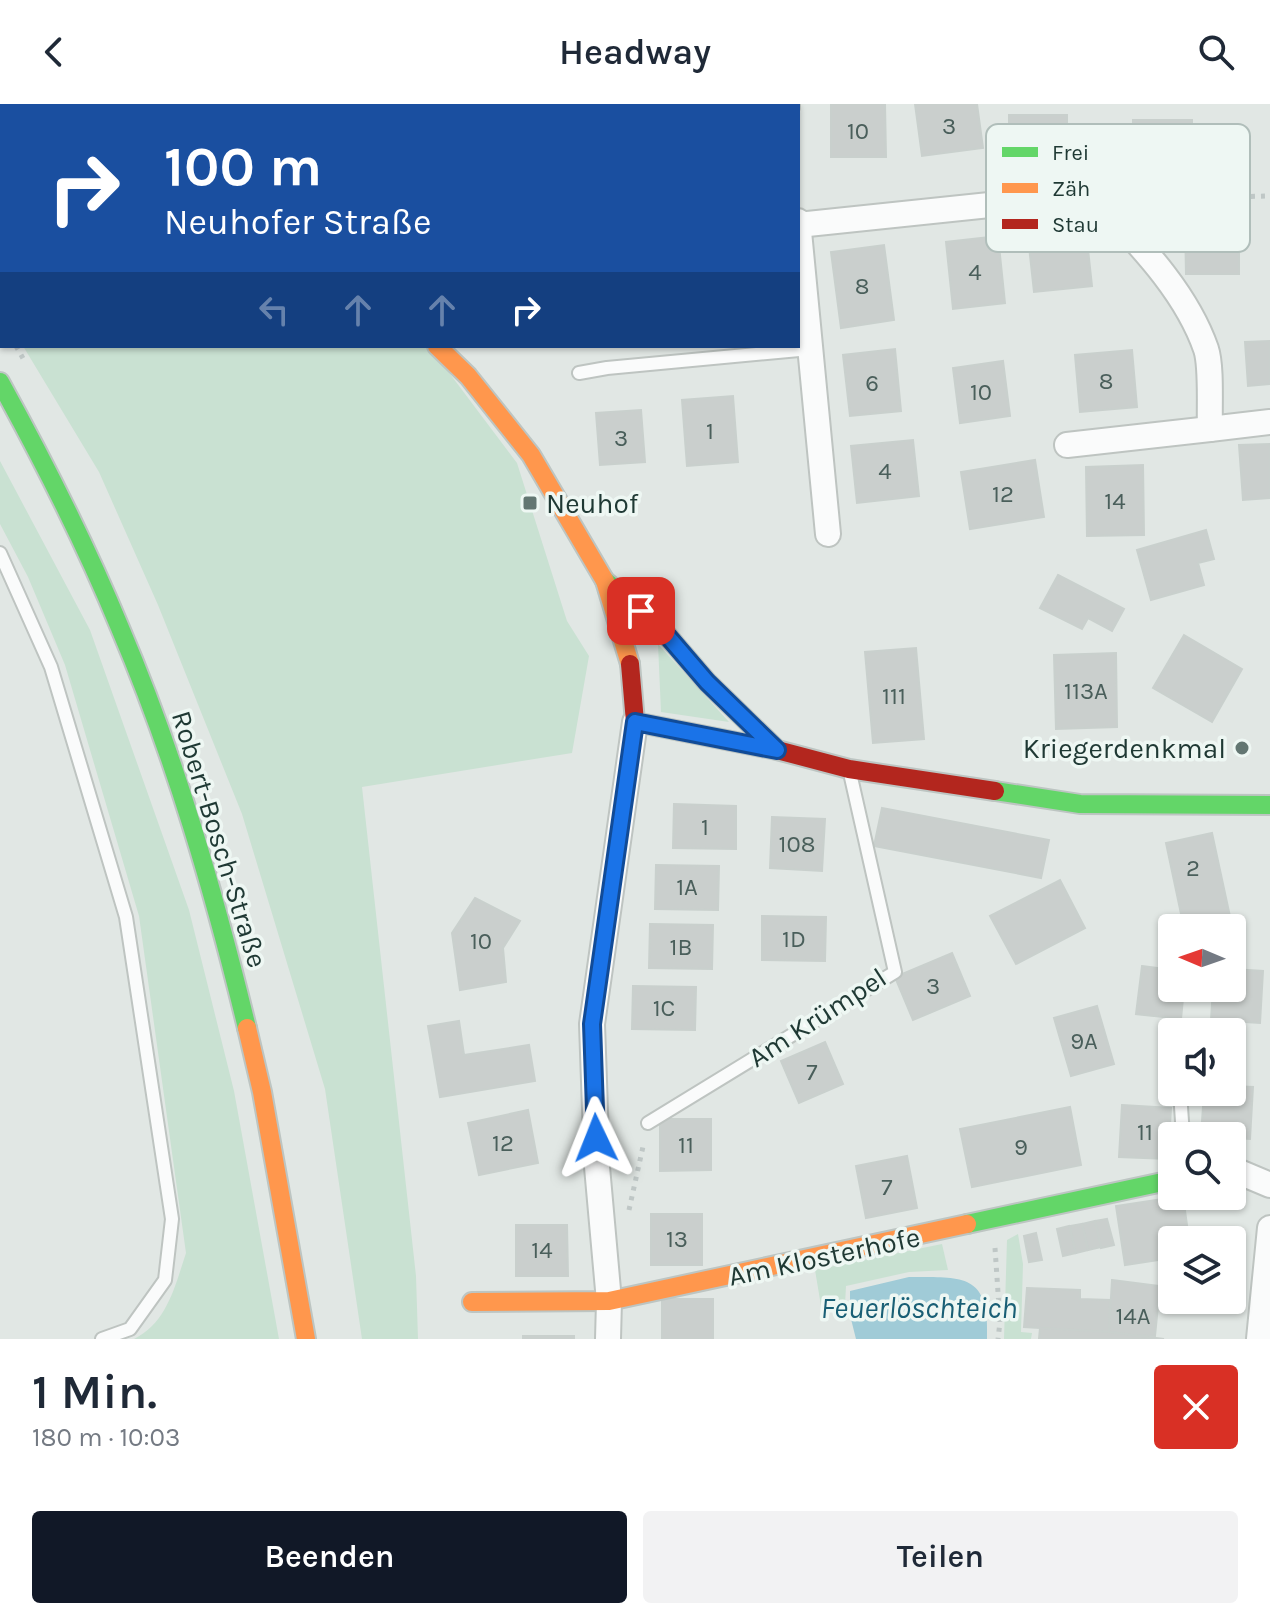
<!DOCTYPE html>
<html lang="de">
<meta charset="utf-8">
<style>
:root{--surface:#fff;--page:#f2f2f3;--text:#1f2937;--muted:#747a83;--accent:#111827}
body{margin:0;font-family:Karla,sans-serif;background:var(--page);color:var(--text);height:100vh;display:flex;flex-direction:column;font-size:30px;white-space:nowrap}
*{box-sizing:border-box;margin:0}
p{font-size:26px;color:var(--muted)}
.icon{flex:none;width:44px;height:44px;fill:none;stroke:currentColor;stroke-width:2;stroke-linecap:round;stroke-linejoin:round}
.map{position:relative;height:1235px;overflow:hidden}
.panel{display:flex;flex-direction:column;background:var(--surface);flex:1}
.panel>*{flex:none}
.hud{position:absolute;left:0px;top:0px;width:800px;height:244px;box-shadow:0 2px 6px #0004;background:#1a4fa0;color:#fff;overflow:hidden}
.needle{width:52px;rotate:272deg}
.tools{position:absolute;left:1158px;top:810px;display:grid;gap:16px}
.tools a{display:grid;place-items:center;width:88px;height:88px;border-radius:8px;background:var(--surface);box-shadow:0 2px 6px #0004;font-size:40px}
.pin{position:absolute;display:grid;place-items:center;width:68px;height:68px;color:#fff;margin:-34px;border-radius:16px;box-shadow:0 4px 12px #0006}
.me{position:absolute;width:88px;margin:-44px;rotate:358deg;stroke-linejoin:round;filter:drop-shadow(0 0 6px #0008)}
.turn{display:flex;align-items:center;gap:28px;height:168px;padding:0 32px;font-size:36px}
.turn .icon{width:104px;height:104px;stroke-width:2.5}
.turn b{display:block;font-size:56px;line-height:68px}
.lanes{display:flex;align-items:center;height:76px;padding:0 32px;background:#0003;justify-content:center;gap:40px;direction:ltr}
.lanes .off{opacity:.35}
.round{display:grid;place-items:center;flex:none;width:84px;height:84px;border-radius:8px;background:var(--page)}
.head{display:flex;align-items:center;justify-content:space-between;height:136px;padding:0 32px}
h1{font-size:48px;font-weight:600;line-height:60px}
.primary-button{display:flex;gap:16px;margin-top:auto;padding:16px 32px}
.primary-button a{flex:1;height:92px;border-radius:8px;background:var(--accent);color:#fff;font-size:32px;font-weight:600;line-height:92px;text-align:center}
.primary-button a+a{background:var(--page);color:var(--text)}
header{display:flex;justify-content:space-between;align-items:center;height:104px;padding:0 32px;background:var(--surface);font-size:36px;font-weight:600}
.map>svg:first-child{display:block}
.green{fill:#c9e1d2}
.water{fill:#a0cbd7}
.building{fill:#cacfcd;stroke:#c9d0cd;stroke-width:2}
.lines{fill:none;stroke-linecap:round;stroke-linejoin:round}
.lane-casing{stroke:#bec4c1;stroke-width:16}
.street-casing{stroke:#bec4c1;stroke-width:28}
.fast-casing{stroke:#bdc5c2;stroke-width:22}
.slow-casing{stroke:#bdc5c2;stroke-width:22}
.jam-casing{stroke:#bdc5c2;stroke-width:22}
.path{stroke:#bfc7c6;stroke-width:5;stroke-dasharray:4 6;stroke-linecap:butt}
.lane{stroke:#fafbfb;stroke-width:12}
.street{stroke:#fafbfb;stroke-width:24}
.fast{stroke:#63d668;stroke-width:18}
.slow{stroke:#ff974d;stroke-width:18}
.jam{stroke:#b3261e;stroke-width:18}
.route-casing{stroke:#114b97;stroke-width:20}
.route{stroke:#1a73e8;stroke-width:14}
.poi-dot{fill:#637672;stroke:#eef7f3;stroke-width:3}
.labels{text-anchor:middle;stroke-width:7;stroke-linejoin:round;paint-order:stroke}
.number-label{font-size:24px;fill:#4a5f5b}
.poi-label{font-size:28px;fill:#1f3934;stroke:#eef7f3;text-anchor:start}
.street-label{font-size:28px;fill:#1f3934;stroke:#eef7f3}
.water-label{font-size:30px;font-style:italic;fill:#195f75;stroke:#eef7f3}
.key{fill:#eef7f3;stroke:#b0beba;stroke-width:2}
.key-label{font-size:22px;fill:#1f3934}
</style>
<header><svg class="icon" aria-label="back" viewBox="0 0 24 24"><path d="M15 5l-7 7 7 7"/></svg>Headway<svg class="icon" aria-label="search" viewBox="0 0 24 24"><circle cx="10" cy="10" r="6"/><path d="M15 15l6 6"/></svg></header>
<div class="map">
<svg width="1270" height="1235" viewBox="0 0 1270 1235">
<rect width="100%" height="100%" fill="#e1e7e4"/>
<g class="green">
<polygon points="23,242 429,242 517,359 567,517 589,552 572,649 362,683 416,1172 418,1235 362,1235 325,985 242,710 158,501 99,368"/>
<path d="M0,357l90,169 99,280 45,181 45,248h-145c33,-16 41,-53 52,-86l-47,-337 -74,-251 -37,-88 -28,-53z"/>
<polygon points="658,540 729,618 661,608"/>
<polygon points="1018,1130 1023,1160 1021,1228 1032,1229 1031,1235 1004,1235 1007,1136"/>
<polygon points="942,1140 948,1166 909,1168 846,1182 845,1201 821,1202 815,1166"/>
</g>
<path class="water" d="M909,1173c54,0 81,-4 78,62h-131l-6,-24v-24z"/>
<g class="building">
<polygon points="831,0 885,0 886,53 831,53"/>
<polygon points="915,0 977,0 983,44 922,52"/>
<polygon points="1009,11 1067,11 1067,74 1009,75"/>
<rect x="1133" y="16" width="59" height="64"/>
<polygon points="1239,116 1239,170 1186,170 1185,117"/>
<polygon points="1086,127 1092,182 1034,188 1028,133"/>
<polygon points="998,132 1005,199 953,205 946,138"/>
<polygon points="884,141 894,216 841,224 831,148"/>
<polygon points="1270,237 1270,280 1248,282 1245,238"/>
<polygon points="895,245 901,307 850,312 843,251"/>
<polygon points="1132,246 1137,303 1080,308 1075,251"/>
<polygon points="1003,257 1010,312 960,319 953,264"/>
<polygon points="733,292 738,358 687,362 682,296"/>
<polygon points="641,306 645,358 600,361 596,309"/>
<polygon points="913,336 919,392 857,399 851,342"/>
<polygon points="1270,340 1270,394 1243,396 1239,341"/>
<polygon points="1035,356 1044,413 970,425 961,368"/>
<polygon points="1143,361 1144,431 1087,432 1086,363"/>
<polygon points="1206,426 1214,455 1198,459 1204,481 1151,496 1137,446"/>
<polygon points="1058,471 1124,505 1112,527 1088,514 1082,525 1040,504"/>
<polygon points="1184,531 1242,565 1212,618 1153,584"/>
<polygon points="916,544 924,635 873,639 865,548"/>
<polygon points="1116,549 1117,623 1056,625 1054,551"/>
<polygon points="674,700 736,702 736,745 673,744"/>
<polygon points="882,704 1049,736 1041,774 874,742"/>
<polygon points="772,713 825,715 822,767 770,764"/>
<polygon points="1212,729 1234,831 1232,831 1232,824 1184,824 1166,739"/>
<polygon points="656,761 719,762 718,806 655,805"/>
<polygon points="1060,776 1085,824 1016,860 990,812"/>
<polygon points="475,794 520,817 503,844 506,878 460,886 452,829"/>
<polygon points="762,812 826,813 825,857 762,856"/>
<polygon points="650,820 713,821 712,865 649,864"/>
<polygon points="952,849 970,892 913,916 895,873"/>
<polygon points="1142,862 1172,866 1172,884 1184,884 1181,915 1136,910"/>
<polygon points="1232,865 1263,867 1260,919 1211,916 1213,884 1232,884"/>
<polygon points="633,882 696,883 695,926 632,925"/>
<polygon points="1097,902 1114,960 1071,972 1054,914"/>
<polygon points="459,917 464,951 529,941 535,977 440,993 428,922"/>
<polygon points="825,938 843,980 799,999 781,957"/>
<polygon points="1232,982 1253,983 1250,1035 1201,1032 1204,988 1232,988"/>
<polygon points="1122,1001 1171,1004 1168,1055 1119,1053"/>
<polygon points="1070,1003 1081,1061 972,1083 960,1025"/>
<polygon points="528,1006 538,1059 479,1071 468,1019"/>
<polygon points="660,1015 711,1015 711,1066 660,1067"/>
<polygon points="907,1052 917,1104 866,1114 856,1062"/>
<polygon points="1183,1092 1189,1136 1172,1136 1172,1154 1125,1161 1116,1102"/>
<rect x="651" y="1110" width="51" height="51"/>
<polygon points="1107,1115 1114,1141 1101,1144 1095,1117"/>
<polygon points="1095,1117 1101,1143 1088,1146 1082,1120"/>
<polygon points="1082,1120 1088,1146 1076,1149 1070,1122"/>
<polygon points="516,1121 567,1121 568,1172 516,1172"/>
<polygon points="1069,1122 1076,1149 1063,1152 1057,1125"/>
<polygon points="1036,1129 1042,1156 1029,1158 1024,1132"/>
<polygon points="1112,1176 1160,1182 1155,1232 1126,1231 1109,1228"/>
<polygon points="1027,1184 1080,1186 1080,1195 1110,1196 1109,1228 1024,1223"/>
<rect x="662" y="1195" width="51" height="40"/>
<polygon points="1040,1224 1109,1228 1164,1235 1039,1235"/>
<rect x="523" y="1232" width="51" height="3"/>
</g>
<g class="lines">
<g class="lane-casing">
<g id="lane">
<polyline points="579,269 607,264 810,245"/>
<polyline points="0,449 51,563 126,813 172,1115 165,1176 130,1225 102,1235"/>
<polyline points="1178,928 1178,925"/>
<polyline points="1180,988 1183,1032"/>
<polyline points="648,1019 895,868 850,669"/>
</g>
</g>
<g class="street-casing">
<g id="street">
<polyline points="787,0 787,2"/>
<polyline points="798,117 828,430"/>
<path d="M798,121l201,-21 99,-4c40,43 88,91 108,149 6,18 3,60 4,80l60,-7"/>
<polyline points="1067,341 1210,325"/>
<polyline points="1232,1065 1270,1081"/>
<polyline points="608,1235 609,1197 597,1063 592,920 635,618"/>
<polyline points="1259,1235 1270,1124"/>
</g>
</g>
<g class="fast-casing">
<g id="fast">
<path d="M0,278c44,80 85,161 120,246 55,129 94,264 127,400"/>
<polyline points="605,477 659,522 707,578 777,646"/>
<polyline points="995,687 1080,700 1270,701"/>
<polyline points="967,1120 1172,1076"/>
</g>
</g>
<g class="slow-casing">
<g id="slow">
<polyline points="437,242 468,272 531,351 605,477 630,560"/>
<polyline points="247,924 262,988 306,1235"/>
<polyline points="472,1198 609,1197 967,1120"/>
</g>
</g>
<g class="jam-casing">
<g id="jam">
<polyline points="72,0 77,2"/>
<polyline points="630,560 635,618 777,646 849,665 995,687"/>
</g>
</g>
<g class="path">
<polyline points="201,2 202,0"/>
<polyline points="1131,95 1270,92"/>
<polyline points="0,217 2,220"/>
<polyline points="16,242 24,256"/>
<polyline points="629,1106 644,1038"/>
<polyline points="995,1144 1000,1218 998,1235"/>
</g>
<use href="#lane" class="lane"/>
<use href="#street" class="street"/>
<use href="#fast" class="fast"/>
<use href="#slow" class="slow"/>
<use href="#jam" class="jam"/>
</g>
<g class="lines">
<g class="route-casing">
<polyline id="route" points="596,1034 592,920 635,618 777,646 707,578 659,522 641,507"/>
</g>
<use href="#route" class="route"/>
</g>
<g class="poi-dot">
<rect x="522" y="391" width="16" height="16" rx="4"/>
<circle cx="1242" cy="644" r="8"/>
</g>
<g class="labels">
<g class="number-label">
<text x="949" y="30">3</text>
<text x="858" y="35">10</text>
<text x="975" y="176">4</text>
<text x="862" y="190">8</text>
<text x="1106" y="285">8</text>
<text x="872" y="287">6</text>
<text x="981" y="296">10</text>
<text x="710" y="335">1</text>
<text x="621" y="342">3</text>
<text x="885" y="375">4</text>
<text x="1003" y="398">12</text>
<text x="1115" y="405">14</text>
<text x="1086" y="595">113A</text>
<text x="894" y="600">111</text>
<text x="705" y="731">1</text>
<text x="797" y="748">108</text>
<text x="1193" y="772">2</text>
<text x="687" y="791">1A</text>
<text x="794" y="843">1D</text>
<text x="481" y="845">10</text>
<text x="681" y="851">1B</text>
<text x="933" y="890">3</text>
<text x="664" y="912">1C</text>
<text x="1084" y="945">9A</text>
<text x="812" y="976">7</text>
<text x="1145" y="1036">11</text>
<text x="503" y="1047">12</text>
<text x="686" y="1049">11</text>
<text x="1021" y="1051">9</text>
<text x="887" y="1091">7</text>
<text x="677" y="1143">13</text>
<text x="542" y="1154">14</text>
<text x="1133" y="1220">14A</text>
</g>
<g class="poi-label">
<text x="546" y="409">Neuhof</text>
<text x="1226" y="654" text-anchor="end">Kriegerdenkmal</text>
</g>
<g class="street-label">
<text transform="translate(220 735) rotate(73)" y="10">Robert-Bosch-Straße</text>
<text transform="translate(817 913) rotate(-33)" y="10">Am Krümpel</text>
<text transform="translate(824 1152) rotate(-12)" y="10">Am Klosterhofe</text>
</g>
<g class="water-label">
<text x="919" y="1214">Feuerlöschteich</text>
</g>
</g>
<rect x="986" y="20" width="264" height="128" rx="12" class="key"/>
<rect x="1002" y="43" width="36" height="10" fill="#63d668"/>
<rect x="1002" y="79" width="36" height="10" fill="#ff974d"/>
<rect x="1002" y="115" width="36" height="10" fill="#b3261e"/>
<g class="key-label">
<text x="1052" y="56">Frei</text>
<text x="1052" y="92">Zäh</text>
<text x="1052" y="128">Stau</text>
</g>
</svg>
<div class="tools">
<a><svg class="needle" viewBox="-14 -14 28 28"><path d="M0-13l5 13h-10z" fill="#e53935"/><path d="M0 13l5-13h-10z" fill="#747a83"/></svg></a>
<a><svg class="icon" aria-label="sound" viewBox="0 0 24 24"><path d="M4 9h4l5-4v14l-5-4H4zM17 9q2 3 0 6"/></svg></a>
<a><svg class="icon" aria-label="search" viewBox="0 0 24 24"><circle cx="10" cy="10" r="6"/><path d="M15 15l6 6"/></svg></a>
<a><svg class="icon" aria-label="layers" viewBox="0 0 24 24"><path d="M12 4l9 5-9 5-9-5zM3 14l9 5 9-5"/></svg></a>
</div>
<div class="pin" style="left:641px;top:507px;background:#d93025"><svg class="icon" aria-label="arrive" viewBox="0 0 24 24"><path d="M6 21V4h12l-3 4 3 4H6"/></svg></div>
<svg class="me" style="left:596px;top:1034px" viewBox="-20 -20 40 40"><path d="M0-17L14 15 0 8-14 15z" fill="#1a73e8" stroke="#fff" stroke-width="4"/></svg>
<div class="hud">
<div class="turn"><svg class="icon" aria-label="right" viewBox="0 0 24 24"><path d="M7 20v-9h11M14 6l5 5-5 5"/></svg><div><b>100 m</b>Neuhofer Straße</div></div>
<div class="lanes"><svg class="icon off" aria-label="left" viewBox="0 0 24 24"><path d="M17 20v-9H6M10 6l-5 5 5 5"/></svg><svg class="icon off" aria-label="ahead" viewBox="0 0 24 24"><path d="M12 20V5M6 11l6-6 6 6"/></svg><svg class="icon off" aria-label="ahead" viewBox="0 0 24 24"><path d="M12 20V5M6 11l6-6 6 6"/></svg><svg class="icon" aria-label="right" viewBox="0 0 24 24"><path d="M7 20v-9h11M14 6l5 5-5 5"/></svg></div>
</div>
</div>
<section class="panel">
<div class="head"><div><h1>1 Min.</h1><p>180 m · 10:03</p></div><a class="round" style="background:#d93025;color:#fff"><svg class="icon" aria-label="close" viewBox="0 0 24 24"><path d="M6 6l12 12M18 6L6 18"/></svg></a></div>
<div class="primary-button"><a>Beenden</a><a>Teilen</a></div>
</section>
